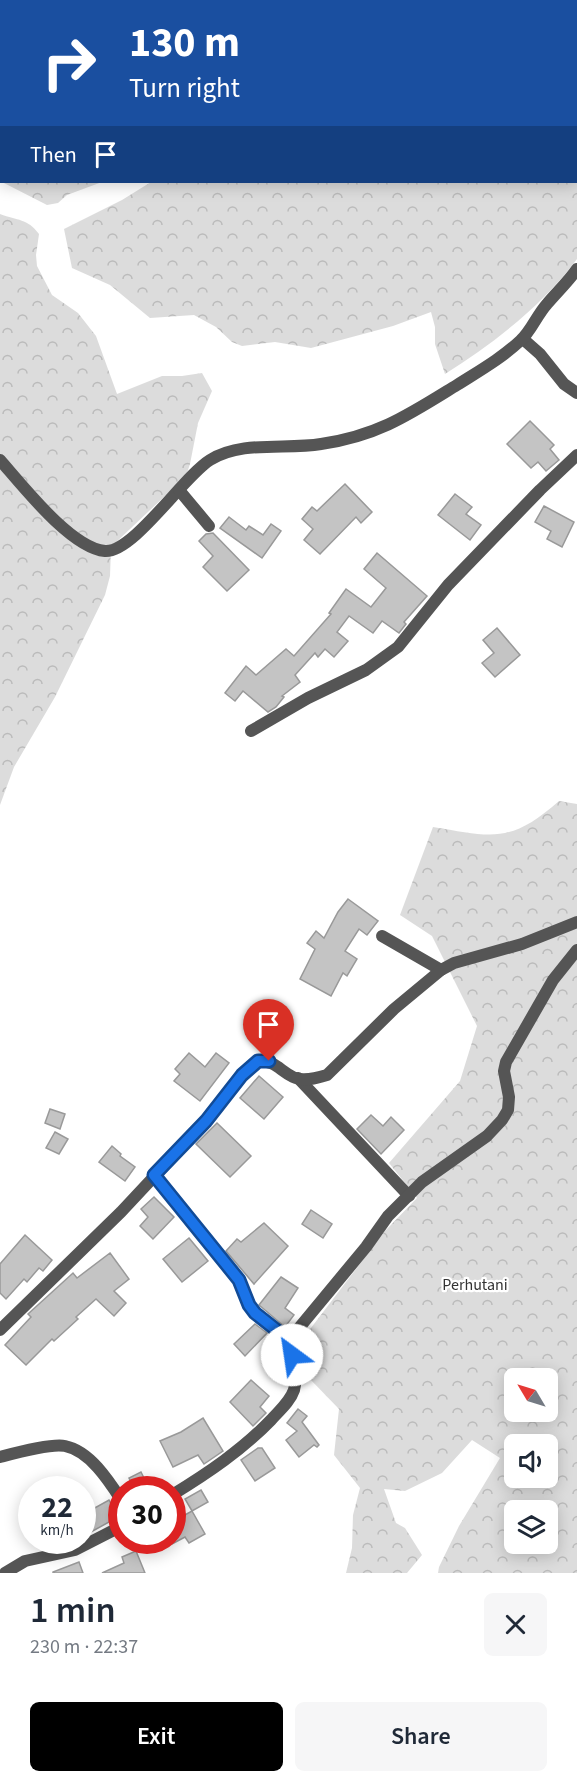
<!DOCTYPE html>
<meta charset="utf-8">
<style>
:root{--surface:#fff;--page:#f6f6f7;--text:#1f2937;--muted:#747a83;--accent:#000}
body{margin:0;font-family:"Source Sans 3",sans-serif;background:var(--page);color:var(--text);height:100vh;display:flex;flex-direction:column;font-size:22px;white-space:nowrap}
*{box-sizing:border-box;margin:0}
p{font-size:20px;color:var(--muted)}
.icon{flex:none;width:33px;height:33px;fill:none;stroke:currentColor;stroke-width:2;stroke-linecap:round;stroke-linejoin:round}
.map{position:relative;height:1573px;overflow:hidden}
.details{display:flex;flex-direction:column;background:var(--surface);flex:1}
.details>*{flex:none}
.banner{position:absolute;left:0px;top:0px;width:578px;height:183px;box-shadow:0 3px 15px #0003;background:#1a4fa0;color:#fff;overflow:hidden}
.needle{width:39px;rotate:308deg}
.controls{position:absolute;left:504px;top:1368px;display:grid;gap:12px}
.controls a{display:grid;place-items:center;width:54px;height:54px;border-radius:9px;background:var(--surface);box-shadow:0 3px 15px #0003;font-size:30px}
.speed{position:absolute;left:18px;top:1476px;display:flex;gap:12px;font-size:30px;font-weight:700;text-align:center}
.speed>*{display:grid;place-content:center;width:78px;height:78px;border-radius:50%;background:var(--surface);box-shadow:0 3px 15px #0003;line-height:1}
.speed small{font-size:15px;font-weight:400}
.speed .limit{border:9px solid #d22;background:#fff;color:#111}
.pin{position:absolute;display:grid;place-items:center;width:51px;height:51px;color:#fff;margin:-62px -26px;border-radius:50% 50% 50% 0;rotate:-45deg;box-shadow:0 0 6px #0007}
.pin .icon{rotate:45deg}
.me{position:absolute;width:66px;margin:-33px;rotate:329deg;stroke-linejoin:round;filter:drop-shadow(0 0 4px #0008)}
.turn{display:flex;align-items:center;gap:21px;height:126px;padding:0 30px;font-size:27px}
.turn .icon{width:78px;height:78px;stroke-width:2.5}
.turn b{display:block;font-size:42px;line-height:51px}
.then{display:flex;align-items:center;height:57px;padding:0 30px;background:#0003;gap:12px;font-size:22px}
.round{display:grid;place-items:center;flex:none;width:63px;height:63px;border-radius:9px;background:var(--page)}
.overview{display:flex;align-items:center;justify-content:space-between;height:102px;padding:0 30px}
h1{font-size:36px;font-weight:600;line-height:45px}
.cta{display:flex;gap:12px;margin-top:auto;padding:12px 30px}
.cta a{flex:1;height:69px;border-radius:9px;background:var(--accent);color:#fff;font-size:24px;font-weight:600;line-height:69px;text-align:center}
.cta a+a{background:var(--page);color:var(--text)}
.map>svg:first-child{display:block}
.forest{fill:url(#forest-crowns);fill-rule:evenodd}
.building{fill:#c4c4c4;stroke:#999;stroke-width:1.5}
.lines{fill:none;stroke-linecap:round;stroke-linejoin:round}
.street{stroke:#555;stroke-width:12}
.route-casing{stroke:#114b97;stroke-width:15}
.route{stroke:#1a73e8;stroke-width:10}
.labels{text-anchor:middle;stroke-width:4.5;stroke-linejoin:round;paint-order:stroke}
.park-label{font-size:16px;fill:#333;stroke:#fff}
</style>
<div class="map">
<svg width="577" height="1573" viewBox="0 0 577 1573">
<defs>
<pattern id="forest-crowns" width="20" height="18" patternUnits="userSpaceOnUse" patternTransform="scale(1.5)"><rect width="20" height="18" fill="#dcdcdc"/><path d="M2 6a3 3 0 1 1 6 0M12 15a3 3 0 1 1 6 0" fill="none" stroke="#bbb"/></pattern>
</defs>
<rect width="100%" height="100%" fill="#fff"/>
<g class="forest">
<path d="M0,0h577v259c-35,47 -83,84 -132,115l-10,-30v-17l-4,-15 -38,14 -82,22 -36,-6 -33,4 -10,-4 -16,-15 -22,-12 -44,3 -40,-33 -38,-17 -8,-39 58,-29 29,-18h425v-180h-574v179z"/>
<polygon points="2,182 102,182 67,195 58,203 47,205"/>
<path d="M0,214c18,7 27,4 39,20l-3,21 1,11 15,29 26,18 18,23 21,58 45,-18h20l20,-3 10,18 -14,32 -8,41 -4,12 -75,71 -1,29 -5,19 -50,102 -41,70 -14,38z"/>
<path d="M559,801l18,3v769h-139l1,-6 20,-41 41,-68 -28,-18 -30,33 -37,18 -21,-2 12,34 9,5 17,27 -15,18h-61l6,-25 1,-33 7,-27 -26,-33 5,-46 -31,-32 -7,-36 84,-110 32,-33 -28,-35 71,-82 17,-55 -45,-90 -32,-21 33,-88c60,10 77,17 126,-26zM514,1378h34v34h-34zM514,1444h34v34h-34zM514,1510h34v34h-34z"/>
</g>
<g class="building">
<polygon points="530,421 554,445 550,449 559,460 546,471 538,462 531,468 507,444"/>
<polygon points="345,484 372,512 361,523 356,517 320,554 304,540 313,529 302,519 312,507 317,511"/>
<polygon points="455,494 472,507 466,514 481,525 470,540 438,515"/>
<polygon points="544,506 574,522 562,547 547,539 551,531 535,522"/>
<polygon points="229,517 246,530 249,526 263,535 271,524 281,531 262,558 220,528"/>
<polygon points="213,533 249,570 227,591 203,567 213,556 199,541 206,534"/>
<polygon points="377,553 427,596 404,622 406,624 399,633 382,621 373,633 349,616 337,632 348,641 334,657 325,649 318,657 315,653 295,675 300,682 282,696 284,697 276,707 268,712 243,691 235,701 225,693 246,666 256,675 286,649 294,656 331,614 329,613 346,589 371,607 386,588 364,569"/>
<polygon points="497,628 520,655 495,677 482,663 494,653 483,640"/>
<polygon points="348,899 378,921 367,935 359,929 345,951 357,959 347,976 343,973 331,996 300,979 315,949 307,943 316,931 324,938 338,912"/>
<polygon points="189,1053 205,1067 216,1053 229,1063 200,1101 174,1081 180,1074 175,1069"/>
<polygon points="259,1076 283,1097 264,1119 240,1098"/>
<polygon points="50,1109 65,1114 60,1129 45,1123"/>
<polygon points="371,1115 383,1126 391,1117 404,1130 381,1154 357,1129"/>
<polygon points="217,1123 251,1156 230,1177 196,1144"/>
<polygon points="55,1132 68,1139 59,1154 46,1148"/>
<polygon points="112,1146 121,1154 120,1156 135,1167 125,1181 99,1162"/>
<polygon points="154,1197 174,1217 153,1239 140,1226 148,1217 141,1209"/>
<polygon points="311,1210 332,1224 323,1238 302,1224"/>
<polygon points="264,1223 288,1246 254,1284 226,1251 237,1239 241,1242"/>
<polygon points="25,1235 52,1260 43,1271 39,1268 27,1282 24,1279 6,1299 0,1293 0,1264"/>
<polygon points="189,1238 208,1261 182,1282 163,1259"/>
<polygon points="110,1253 129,1279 114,1291 126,1303 114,1316 96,1299 76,1317 78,1319 54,1341 52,1339 26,1365 5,1345 31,1317 28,1314 73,1273 77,1278"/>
<polygon points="281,1277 298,1288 285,1308 294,1315 285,1327 259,1305"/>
<polygon points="255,1324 267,1333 245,1356 234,1344"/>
<polygon points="251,1380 269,1396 260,1407 266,1413 253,1426 230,1402"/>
<polygon points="298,1409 307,1416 302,1422 319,1445 317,1447 314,1445 299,1457 286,1440 297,1431 287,1423"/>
<polygon points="203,1418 223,1451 204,1464 198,1455 173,1467 160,1441 181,1432"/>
<polygon points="258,1448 262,1448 275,1468 255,1481 241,1460"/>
<polygon points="141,1472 150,1490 135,1490 129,1478"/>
<polygon points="201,1490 208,1502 192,1511 185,1499"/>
<polygon points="109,1500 118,1517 91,1532 82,1515"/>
<polygon points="192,1511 205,1534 189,1543 185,1537 172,1544 172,1522"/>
<polygon points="136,1551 145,1573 102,1573 124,1563 122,1557"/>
<polygon points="79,1562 83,1573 53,1573 53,1572"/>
</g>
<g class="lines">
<g class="street">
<polyline points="523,339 540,354 564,384 577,393"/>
<path d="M0,460c22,25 71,88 105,91 28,2 79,-75 105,-91 32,-20 76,-10 111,-16 57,-8 89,-30 136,-59 22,-14 45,-27 64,-45 10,-9 16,-25 26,-36 10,-12 21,-22 30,-35"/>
<polyline points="179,490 209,526"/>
<polyline points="251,731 308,698 366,670 398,647 448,585 540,490 577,455"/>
<polyline points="382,936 441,970"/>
<polyline points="298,1078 409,1196"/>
<polyline points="155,1175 239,1280 249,1305 255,1313 289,1340"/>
<path d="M0,1330l121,-118 85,-91 36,-46 16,-14c18,0 21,9 35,16 10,5 24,1 34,-2l67,-66 47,-39 13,-7 68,-19 55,-22"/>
<path d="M0,1457c15,-4 51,-14 65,-11 25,5 44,35 57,55"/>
<path d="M172,1495c36,-22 70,-45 99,-75 8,-9 19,-18 23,-30 4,-14 -2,-35 -5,-50l77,-93 22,-31 34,-34 65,-46 15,-16 6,-10 1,-13 -5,-26 2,-9 47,-82 24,-30"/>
<polyline points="5,1573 25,1561 75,1550 122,1526"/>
</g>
</g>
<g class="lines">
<g class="route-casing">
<polyline id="route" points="269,1061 258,1061 242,1075 206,1121 154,1175 239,1280 249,1305 255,1313 289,1340 292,1355"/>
</g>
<use href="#route" class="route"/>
</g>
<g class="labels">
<g class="park-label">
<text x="475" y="1290">Perhutani</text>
</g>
</g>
</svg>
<div class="controls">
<a><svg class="needle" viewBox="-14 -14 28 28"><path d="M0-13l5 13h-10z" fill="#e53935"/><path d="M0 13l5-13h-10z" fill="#747a83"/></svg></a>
<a><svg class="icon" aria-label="sound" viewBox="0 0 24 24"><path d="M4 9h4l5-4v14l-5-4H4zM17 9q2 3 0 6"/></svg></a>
<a><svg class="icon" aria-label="layers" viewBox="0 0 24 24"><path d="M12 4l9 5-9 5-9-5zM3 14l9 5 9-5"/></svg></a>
</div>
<div class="speed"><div>22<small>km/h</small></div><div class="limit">30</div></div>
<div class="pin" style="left:269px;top:1061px;background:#d93025"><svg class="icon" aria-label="arrive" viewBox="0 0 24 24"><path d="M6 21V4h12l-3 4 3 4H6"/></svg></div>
<svg class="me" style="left:292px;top:1355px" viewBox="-20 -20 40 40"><circle r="19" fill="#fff"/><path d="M0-13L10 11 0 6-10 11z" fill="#1a73e8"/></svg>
<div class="banner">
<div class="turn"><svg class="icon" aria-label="right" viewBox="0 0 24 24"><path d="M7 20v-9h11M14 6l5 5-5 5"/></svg><div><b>130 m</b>Turn right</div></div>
<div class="then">Then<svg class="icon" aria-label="arrive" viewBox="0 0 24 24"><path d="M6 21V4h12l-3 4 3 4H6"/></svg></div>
</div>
</div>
<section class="details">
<div class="overview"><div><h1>1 min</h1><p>230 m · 22:37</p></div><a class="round"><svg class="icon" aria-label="close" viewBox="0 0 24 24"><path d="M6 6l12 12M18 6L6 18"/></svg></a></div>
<div class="cta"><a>Exit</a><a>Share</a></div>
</section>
